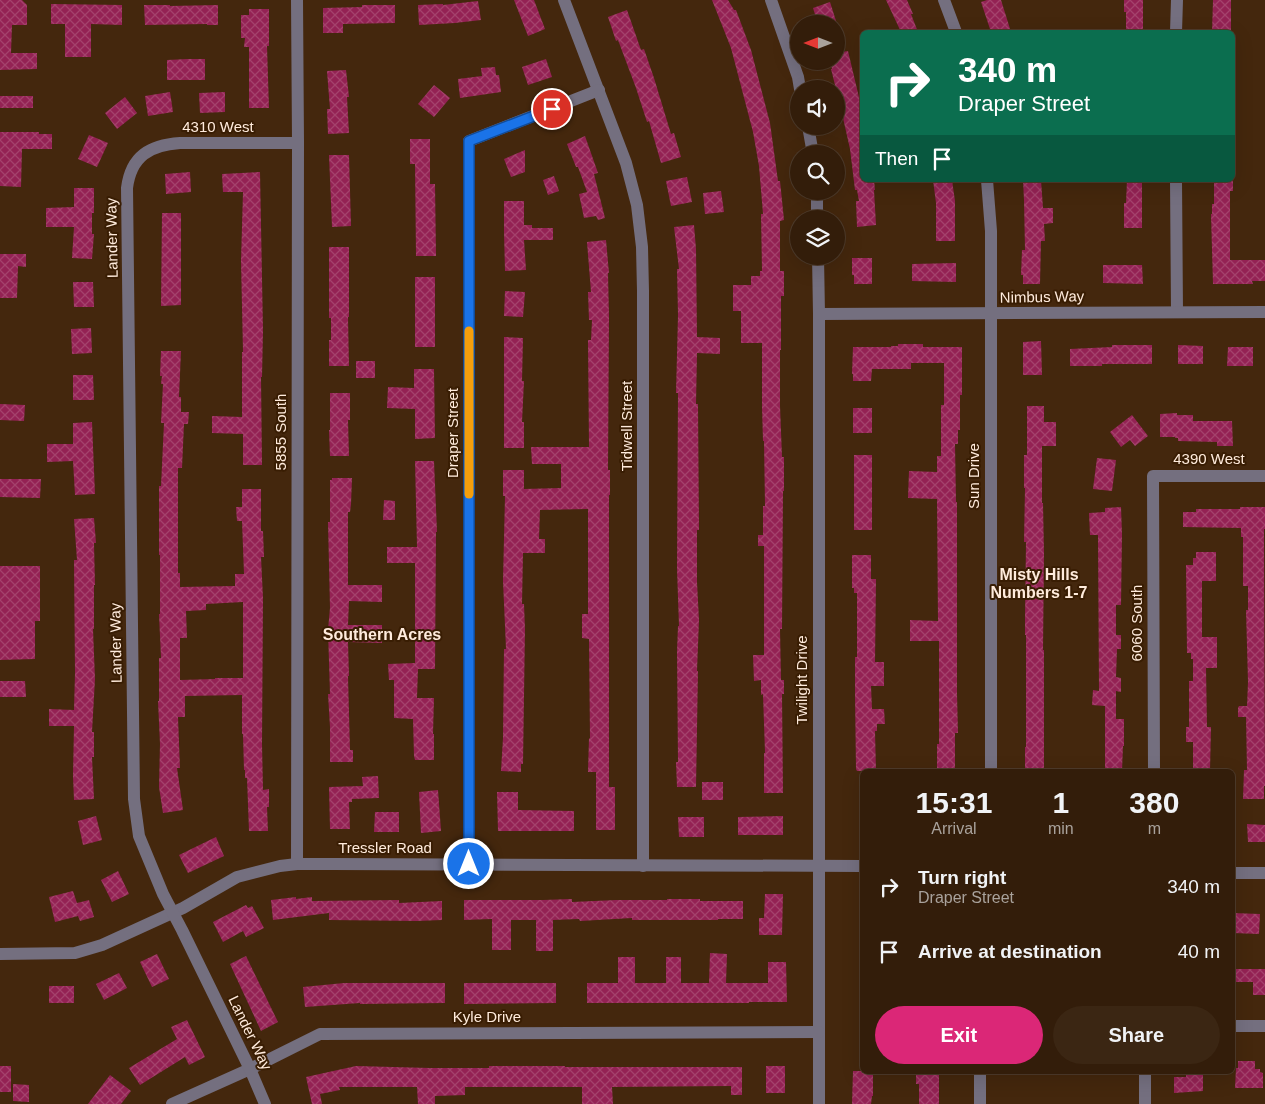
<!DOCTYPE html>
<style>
:root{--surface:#331d0a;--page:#3b2613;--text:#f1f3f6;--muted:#a9a29c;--line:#4e3b2b;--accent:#db2777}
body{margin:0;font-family:Arial,sans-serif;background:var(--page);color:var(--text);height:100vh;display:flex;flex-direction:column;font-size:19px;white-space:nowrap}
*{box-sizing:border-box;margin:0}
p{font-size:16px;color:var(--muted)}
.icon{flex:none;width:28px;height:28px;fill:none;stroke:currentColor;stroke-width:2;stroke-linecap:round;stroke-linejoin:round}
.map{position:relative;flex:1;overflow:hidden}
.panel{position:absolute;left:860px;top:769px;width:375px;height:305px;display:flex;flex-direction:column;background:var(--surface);border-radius:8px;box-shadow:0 5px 20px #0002,0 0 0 1px var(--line)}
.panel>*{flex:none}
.banner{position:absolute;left:860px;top:30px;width:375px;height:152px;border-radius:8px;box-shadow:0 5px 20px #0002,0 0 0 1px var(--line);background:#0b6e4f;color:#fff;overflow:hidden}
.needle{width:32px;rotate:270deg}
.tools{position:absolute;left:790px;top:15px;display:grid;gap:10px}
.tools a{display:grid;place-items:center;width:55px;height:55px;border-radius:50%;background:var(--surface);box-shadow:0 5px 20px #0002,0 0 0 1px var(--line);font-size:25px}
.pin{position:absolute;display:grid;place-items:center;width:42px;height:42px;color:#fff;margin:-21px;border:2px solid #fff;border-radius:50%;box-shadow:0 1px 5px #0007}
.me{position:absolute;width:55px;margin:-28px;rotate:0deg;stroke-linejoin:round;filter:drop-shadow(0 0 4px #0008)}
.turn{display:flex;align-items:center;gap:18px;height:105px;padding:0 15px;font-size:22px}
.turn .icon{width:65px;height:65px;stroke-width:2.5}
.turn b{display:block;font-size:35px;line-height:42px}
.then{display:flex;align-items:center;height:48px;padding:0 15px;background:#0003;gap:10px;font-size:19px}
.eta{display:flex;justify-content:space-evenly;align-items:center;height:85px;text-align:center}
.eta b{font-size:30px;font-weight:800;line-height:35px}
.cta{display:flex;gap:10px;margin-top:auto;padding:10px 15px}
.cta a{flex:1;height:58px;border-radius:30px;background:var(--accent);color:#fff;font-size:20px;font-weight:800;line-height:58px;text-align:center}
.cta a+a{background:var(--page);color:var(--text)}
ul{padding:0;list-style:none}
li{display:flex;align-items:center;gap:15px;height:65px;padding:0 15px}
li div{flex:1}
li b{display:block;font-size:19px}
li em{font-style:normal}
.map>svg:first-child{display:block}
.building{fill:url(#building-cross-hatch);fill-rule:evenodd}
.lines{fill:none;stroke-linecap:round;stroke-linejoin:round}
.street{stroke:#746f7f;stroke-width:12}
.route-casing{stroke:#114b97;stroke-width:12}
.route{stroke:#1a73e8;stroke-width:9}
.slow{stroke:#f59e0b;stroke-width:9}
.labels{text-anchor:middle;stroke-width:4;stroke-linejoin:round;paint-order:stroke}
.street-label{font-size:15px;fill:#ffebdc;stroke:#391d03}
.neighbourhood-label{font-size:16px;font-weight:bold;fill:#ffebdc;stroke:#391d03}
</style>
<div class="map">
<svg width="1265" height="1104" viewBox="0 0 1265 1104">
<defs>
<pattern id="building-cross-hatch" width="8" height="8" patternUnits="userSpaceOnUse" patternTransform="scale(1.25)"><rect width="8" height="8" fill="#942254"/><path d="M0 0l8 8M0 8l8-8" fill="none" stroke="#a4426c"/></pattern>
</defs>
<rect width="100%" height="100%" fill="#44270d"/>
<g class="building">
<polygon points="0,0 22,0 27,5 27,25 12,25 11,53 37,53 37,69 0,70"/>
<polygon points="514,0 534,0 545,29 528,36"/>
<polygon points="712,0 728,0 734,10 736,10 751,50 770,123 778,181 780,181 784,220 780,221 780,271 784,271 784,296 781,296 781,350 780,350 780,406 782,457 784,457 784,491 783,491 782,629 780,629 781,680 784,680 784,694 782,694 783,793 764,793 764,753 765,753 763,694 761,695 761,680 754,681 753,655 764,655 764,546 758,546 758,535 763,535 763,506 765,506 764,441 763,441 762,407 762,343 741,343 741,311 733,311 733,285 751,285 751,276 760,276 760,271 762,271 761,214 763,214 759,166 753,132 731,48"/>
<polygon points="886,0 907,0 913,14 911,14 918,32 901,32"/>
<polygon points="987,0 1001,0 1011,32 991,32 981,2"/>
<polygon points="1124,0 1143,0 1143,32 1126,32 1126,12 1124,12"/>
<polygon points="1213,0 1231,0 1231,32 1212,32"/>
<polygon points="478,1 481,20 455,23 419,25 418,5 443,4 443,5"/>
<polygon points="830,2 837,24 818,24 813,8"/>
<polygon points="51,4 122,5 122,25 91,24 91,57 65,57 65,24 51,24"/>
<polygon points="144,5 170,5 170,6 218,5 218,25 207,25 207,24 145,25"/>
<polygon points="362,5 395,5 395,23 343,24 343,33 323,33 323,8 362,7"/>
<polygon points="249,9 269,9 269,46 267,46 269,108 249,108 249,47 244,47 245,38 241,38 241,15 249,15"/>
<polygon points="627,10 641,50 644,49 654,78 671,134 674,133 681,157 661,163 649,121 647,122 636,88 618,40 616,41 608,17"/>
<polygon points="848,51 862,110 862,180 874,180 875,190 874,190 876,225 857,227 856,201 859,201 857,190 855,190 850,149 843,118 844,118 837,89 836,89 831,69 832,69 830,61 836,61 836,53"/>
<polygon points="188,59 205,59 205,80 167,80 167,60"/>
<polygon points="546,59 552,77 528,85 522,67"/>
<polygon points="495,67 496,75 499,75 501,92 460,98 458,79 482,76 481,68"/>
<polygon points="346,70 349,97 347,97 349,133 328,134 327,109 330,109 327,71"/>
<polygon points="434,85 450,98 434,117 418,104"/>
<polygon points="170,92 173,112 148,116 145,96"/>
<polygon points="225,92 225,112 200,113 199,93"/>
<rect x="0" y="96" width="33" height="12"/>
<polygon points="125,97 137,113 117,129 105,113"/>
<polygon points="0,132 39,132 39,134 52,134 52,149 22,149 21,187 0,186"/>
<polygon points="89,135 108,143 97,167 78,159"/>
<polygon points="585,136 598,173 594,174 605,218 598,220 596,216 584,218 579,194 587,192 578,167 576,167 567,144"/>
<polygon points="410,139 430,139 430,184 435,184 436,256 416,256 415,164 410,164"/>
<polygon points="525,150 525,172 511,177 504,159"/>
<polygon points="329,155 349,155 351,226 332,227"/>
<polygon points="190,172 191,192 166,194 165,174"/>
<polygon points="260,172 263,331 262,377 261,377 262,465 243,465 243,434 212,433 212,416 242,417 242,352 243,352 241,261 243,192 223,192 222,174"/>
<polygon points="554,176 559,191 548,195 543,180"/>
<polygon points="687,177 692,202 671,206 666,181"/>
<polygon points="933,180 952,180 955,201 955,241 936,241 936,203"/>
<polygon points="1023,180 1041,180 1043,208 1053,208 1053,223 1044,224 1045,241 1041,241 1040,284 1023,284 1023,275 1021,275 1022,250 1025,250 1024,200"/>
<polygon points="1127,180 1142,180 1142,228 1124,228 1124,203 1126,203"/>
<polygon points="1214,180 1233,180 1233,191 1230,191 1230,260 1265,260 1265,281 1252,281 1253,284 1213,284 1211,214 1212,214 1212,204 1214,204"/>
<polygon points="74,188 94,188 94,213 92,213 92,234 94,234 92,259 72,258 74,227 46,227 46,208 74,207"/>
<polygon points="721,191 724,212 705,214 703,193"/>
<polygon points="504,201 524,201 524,225 532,225 532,228 553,228 553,240 524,240 526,270 505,271 504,232"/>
<polygon points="162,213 181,213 181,305 161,306"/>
<polygon points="694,225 696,249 697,337 720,338 720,354 697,353 696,404 698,404 699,530 697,530 697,582 699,620 697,671 698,671 696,787 677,787 676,762 678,762 677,651 678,626 679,626 677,569 678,393 676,393 678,315 677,269 679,269 674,227"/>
<polygon points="606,240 609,273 608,273 609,316 608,470 610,470 610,495 609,495 609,787 615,787 615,830 596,830 596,772 588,772 589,738 590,739 589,639 582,638 582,614 588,614 588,509 540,510 539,539 545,539 545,553 523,553 522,604 524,604 525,629 523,764 521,764 521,772 501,771 503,738 504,649 506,649 503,581 505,496 503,496 503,470 524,470 524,489 561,488 561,464 532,464 531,447 589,447 588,340 591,340 592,320 589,320 588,292 591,292 587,242"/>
<polygon points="329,247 349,247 349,317 348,317 349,366 329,366 329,340 331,340 331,318 329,318"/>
<polygon points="0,254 26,254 26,267 18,266 17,298 0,298"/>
<polygon points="852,258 872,258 872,284 854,284 854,275 852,275"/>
<polygon points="956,263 956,282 912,281 912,264"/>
<polygon points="1103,265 1142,265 1143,284 1103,283"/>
<rect x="415" y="277" width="20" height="70"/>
<polygon points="73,282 93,282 94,307 74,307"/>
<polygon points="505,291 525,292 523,317 504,316"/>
<polygon points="91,328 92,353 72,354 71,329"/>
<polygon points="504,337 523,338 522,381 524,381 522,422 524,422 524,448 504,448"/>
<polygon points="1041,341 1042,375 1023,375 1023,342"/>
<polygon points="898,344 923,344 923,347 962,347 962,395 960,395 960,430 958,430 958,444 955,444 956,502 957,502 957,694 958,733 955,733 955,771 937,771 937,744 939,744 939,641 910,641 910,620 938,621 937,499 908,498 909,471 937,472 937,456 941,456 941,405 944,405 944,363 911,363 911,369 872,369 871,381 853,381 853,374 852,374 853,347 891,347 891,346 898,346"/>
<polygon points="1112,345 1152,345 1152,364 1102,364 1102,366 1070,366 1070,349 1112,347"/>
<polygon points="1178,345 1203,346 1203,364 1178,364"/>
<polygon points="1228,347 1253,347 1253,366 1227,366"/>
<path d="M161,351h20l-2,46h2v15h8l-1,12h-4l-2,44h-4v105h2v14l55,-1v-12h9l-2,-53h-5l-1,-14h6v-18h19v42h2l1,26h-3l2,41 -1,146 1,46 6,-1v18h-2l1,24h-19l-2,-53h-2v-8h-1l-1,-36h-1v-39l-57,1v21h-7l2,51h-3l6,42 -20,3 -4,-26 1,-43 -2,-43h1v-43h2l-2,-44h1v-59h-1v-69h2l3,-63h-3l2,-39h-2l1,-8h-2zM243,602v76h-28v1l-35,1v-42h7l-1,-27 20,-1v-6z"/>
<rect x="356" y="361" width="19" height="17"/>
<polygon points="414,369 434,369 435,438 415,439 415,409 387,408 388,387 414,388"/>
<polygon points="73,375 93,375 94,400 73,400"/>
<polygon points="330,393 350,393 350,420 348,420 349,456 330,456 329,430 330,430"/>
<polygon points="0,404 25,405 24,421 0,420"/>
<polygon points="1027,406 1044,406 1044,422 1056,422 1056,446 1042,446 1042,503 1043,503 1044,553 1043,650 1044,650 1044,771 1025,771 1025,747 1026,747 1026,635 1025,635 1025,618 1026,542 1024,542 1025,488 1024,488 1024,455 1027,455"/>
<rect x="853" y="408" width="19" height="25"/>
<polygon points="1177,413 1177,415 1193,415 1193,421 1232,421 1233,446 1217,446 1217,442 1178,441 1178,438 1175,438 1175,437 1160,437 1160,414"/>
<polygon points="1132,415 1148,436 1135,446 1130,440 1121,447 1110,432"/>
<polygon points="92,422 95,494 75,495 73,461 47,462 47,444 73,444 73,423"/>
<rect x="854" y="455" width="18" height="75"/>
<polygon points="1097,458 1116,460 1112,491 1093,489"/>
<polygon points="415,461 434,461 437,532 436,532 435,669 418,669 417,698 434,698 433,734 434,734 434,760 415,760 414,756 413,719 394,718 394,680 389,680 388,664 415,663 415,563 387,563 387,547 417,547"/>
<polygon points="332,478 352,478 351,504 350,512 348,512 348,585 382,585 382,602 349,601 348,625 382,625 382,643 348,642 349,676 348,676 350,750 353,750 353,762 330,762 330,727 328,694 330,694 328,630 330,608 328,522 330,522 330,480 332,480"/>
<polygon points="0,479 41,479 40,498 0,497"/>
<polygon points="384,500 395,501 395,520 383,520"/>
<polygon points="1121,507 1122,534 1121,605 1116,605 1116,635 1121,635 1121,649 1117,649 1116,677 1121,678 1121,692 1116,691 1116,719 1124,719 1124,746 1123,746 1122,771 1105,771 1105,706 1092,705 1093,690 1099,691 1098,535 1090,535 1089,513 1105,512 1105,508"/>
<polygon points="1240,507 1265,507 1265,529 1264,529 1265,786 1264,786 1264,799 1243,799 1244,770 1247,770 1246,717 1238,717 1238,708 1239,706 1247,706 1248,682 1246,610 1248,610 1248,586 1243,586 1243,537 1241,537 1241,528 1183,527 1183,512 1196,512 1196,509 1240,509"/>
<polygon points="94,518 96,543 94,543 95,585 94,585 94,629 93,629 95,679 92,732 94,732 94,757 92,757 94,799 74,800 73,776 74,726 49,726 49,709 74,710 75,673 74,560 77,560 74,519"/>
<polygon points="1196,552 1216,552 1216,581 1202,581 1202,637 1217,637 1217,668 1206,668 1207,727 1211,727 1210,771 1193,771 1193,742 1186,742 1186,727 1189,727 1189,681 1193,681 1193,659 1191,659 1191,653 1187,653 1186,565 1193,565 1193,558 1196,558"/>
<polygon points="852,555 871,555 871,579 876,579 875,662 884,662 884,686 871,686 872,709 884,709 885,724 877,724 877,731 875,731 876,771 857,771 856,769 855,696 855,657 857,657 857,593 854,593 854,588 852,588"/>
<polygon points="0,566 40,566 40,621 35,621 35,659 0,660"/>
<polygon points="0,681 25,681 26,697 0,697"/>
<polygon points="378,776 379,798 352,799 352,802 349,802 350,829 330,829 329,787 363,786 362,777"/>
<rect x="702" y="782" width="21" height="18"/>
<polygon points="438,790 441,831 421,833 419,792"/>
<polygon points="497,792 518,792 518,810 574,811 574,831 498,831"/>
<polygon points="375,812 399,812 399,832 374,832"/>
<polygon points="96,816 102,840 83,845 78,821"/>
<polygon points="783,816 783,835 738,835 738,817"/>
<polygon points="678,817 704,817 704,837 679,837"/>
<polygon points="1247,824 1265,825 1265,842 1248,842"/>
<polygon points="216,837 224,856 188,873 179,855"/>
<polygon points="118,871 129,894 112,902 101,880"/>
<polygon points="73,891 77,903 89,900 94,917 80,921 78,916 55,922 49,897"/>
<polygon points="765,894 783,894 782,935 759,935 759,918 764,918"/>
<polygon points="296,897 296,899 312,897 312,901 399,900 399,903 442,901 442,920 417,921 329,920 329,913 273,920 271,900"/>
<polygon points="572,899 572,902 616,900 667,900 667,899 700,899 700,901 743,901 743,919 718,919 718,920 632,920 632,918 580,921 579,919 553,920 553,951 536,951 536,920 511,920 511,950 492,950 492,919 464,920 464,900 543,900"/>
<polygon points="246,905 248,908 252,906 264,928 246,937 243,931 223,942 213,922"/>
<polygon points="1232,913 1260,914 1259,934 1232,933"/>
<polygon points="710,953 727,954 726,983 768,983 768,962 786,962 787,1002 749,1002 749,1003 587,1003 587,983 618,983 618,957 635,957 635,983 666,983 666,957 681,957 681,983 709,983"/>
<polygon points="157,954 169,979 152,987 140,962"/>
<polygon points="246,956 278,1022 261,1031 230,964"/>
<polygon points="1232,969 1265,969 1265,995 1253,995 1253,982 1232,982"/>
<polygon points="119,973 127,988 104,1000 96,984"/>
<polygon points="344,983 445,983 445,1003 360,1004 360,1003 305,1007 303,987"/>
<polygon points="464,983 556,983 556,1003 464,1004"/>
<rect x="49" y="986" width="25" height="17"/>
<polygon points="187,1020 205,1057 189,1065 185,1057 140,1085 129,1068 177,1039 171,1027"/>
<polygon points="1238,1061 1255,1061 1255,1069 1260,1069 1260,1072 1263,1073 1263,1088 1235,1088 1236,1068 1238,1068"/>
<rect x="0" y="1066" width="11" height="26"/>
<polygon points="356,1066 430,1068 489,1068 489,1066 565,1066 565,1067 742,1067 742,1095 731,1095 731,1086 612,1087 613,1104 582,1104 582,1087 465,1087 465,1095 435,1096 435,1104 418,1104 417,1087 339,1087 340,1090 320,1094 322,1104 312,1104 306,1077"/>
<rect x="766" y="1066" width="19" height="27"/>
<polygon points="853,1071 873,1071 873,1096 872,1096 871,1104 852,1104"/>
<polygon points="916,1071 939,1071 939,1104 919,1104 919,1084 916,1084"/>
<polygon points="1186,1071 1203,1071 1203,1091 1174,1093 1174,1077 1186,1077"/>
<polygon points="110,1075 131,1091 121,1104 88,1104"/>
<polygon points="13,1084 29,1085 29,1102 13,1101"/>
</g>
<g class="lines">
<g class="street">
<polyline points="564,0 626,163 637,205 642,247 643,291 643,866"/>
<polyline points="771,0 798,77 800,89"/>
<polyline points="944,0 956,32"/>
<polyline points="1176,32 1177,0"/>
<polyline points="808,126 813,154"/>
<polyline points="987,180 991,231 991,771"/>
<polyline points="1176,180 1177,312"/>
<polyline points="817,191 817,219"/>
<polyline points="818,256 819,314 819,1104"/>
<polyline points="819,314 1265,312"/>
<polyline points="1154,771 1153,476 1265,476"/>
<polyline points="297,864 298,143 297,0"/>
<polyline points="469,864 469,141 599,90"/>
<polyline points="1232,873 1265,873"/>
<polyline points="0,954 75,953 102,945 183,908 237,877 280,866 297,864 332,864 862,866"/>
<polyline points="1232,1026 1265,1026"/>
<polyline points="172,1104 250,1069 320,1034 819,1032"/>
<path d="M265,1104l-15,-35 -68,-139 -19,-36 -24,-58 -5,-37 -7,-611c4,-32 23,-43 53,-45h118"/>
<polyline points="980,1104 980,1071"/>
<polyline points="1145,1104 1145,1071"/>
</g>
</g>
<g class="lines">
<g class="route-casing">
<polyline id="route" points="469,864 469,141 552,109"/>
</g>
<use href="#route" class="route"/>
<polyline class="slow" points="469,331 469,494"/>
</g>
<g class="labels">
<g class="street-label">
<text x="218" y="132">4310 West</text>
<text transform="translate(112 238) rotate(-91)" y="5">Lander Way</text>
<text transform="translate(1042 297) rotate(-1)" y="5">Nimbus Way</text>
<text transform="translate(627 426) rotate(-90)" y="5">Tidwell Street</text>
<text transform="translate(281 432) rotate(-90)" y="5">5855 South</text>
<text transform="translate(453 433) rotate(-90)" y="5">Draper Street</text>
<text x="1209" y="464">4390 West</text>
<text transform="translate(974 476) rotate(-90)" y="5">Sun Drive</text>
<text transform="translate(1137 623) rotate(-90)" y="5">6060 South</text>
<text transform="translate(116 643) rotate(-91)" y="5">Lander Way</text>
<text transform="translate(802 680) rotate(-90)" y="5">Twilight Drive</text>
<text x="385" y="853">Tressler Road</text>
<text x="487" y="1022">Kyle Drive</text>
<text transform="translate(250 1033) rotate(64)" y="5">Lander Way</text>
</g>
<g class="neighbourhood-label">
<text x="1039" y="580">Misty Hills<tspan x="1039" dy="18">Numbers 1-7</tspan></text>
<text x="382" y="640">Southern Acres</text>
</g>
</g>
</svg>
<div class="tools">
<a><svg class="needle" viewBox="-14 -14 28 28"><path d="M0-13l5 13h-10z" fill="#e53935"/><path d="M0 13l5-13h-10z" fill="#a9a29c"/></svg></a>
<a><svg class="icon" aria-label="sound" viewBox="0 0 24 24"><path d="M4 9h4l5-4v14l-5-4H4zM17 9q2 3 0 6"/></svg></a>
<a><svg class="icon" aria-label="search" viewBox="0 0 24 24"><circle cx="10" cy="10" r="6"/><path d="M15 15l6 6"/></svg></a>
<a><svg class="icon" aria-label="layers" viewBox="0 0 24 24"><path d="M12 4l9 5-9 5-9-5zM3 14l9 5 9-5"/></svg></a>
</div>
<div class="pin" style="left:552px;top:109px;background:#d93025"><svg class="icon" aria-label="arrive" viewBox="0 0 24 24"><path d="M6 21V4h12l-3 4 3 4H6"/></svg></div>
<svg class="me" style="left:469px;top:864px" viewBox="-20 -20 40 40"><circle r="17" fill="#1a73e8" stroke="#fff" stroke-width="3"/><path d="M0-11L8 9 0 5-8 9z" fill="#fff"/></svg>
<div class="banner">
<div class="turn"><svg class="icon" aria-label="right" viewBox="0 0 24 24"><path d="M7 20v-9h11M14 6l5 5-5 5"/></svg><div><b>340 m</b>Draper Street</div></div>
<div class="then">Then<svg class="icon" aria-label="arrive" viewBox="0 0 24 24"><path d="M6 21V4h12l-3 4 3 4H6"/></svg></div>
</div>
<section class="panel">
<div class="eta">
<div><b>15:31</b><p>Arrival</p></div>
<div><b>1</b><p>min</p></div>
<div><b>380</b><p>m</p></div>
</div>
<ul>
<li><svg class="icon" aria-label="right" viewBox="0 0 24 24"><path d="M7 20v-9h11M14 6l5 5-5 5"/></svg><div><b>Turn right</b><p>Draper Street</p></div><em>340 m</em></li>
<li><svg class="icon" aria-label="arrive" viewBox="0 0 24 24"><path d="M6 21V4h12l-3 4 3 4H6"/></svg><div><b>Arrive at destination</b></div><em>40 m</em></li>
</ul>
<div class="cta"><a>Exit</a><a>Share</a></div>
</section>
</div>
